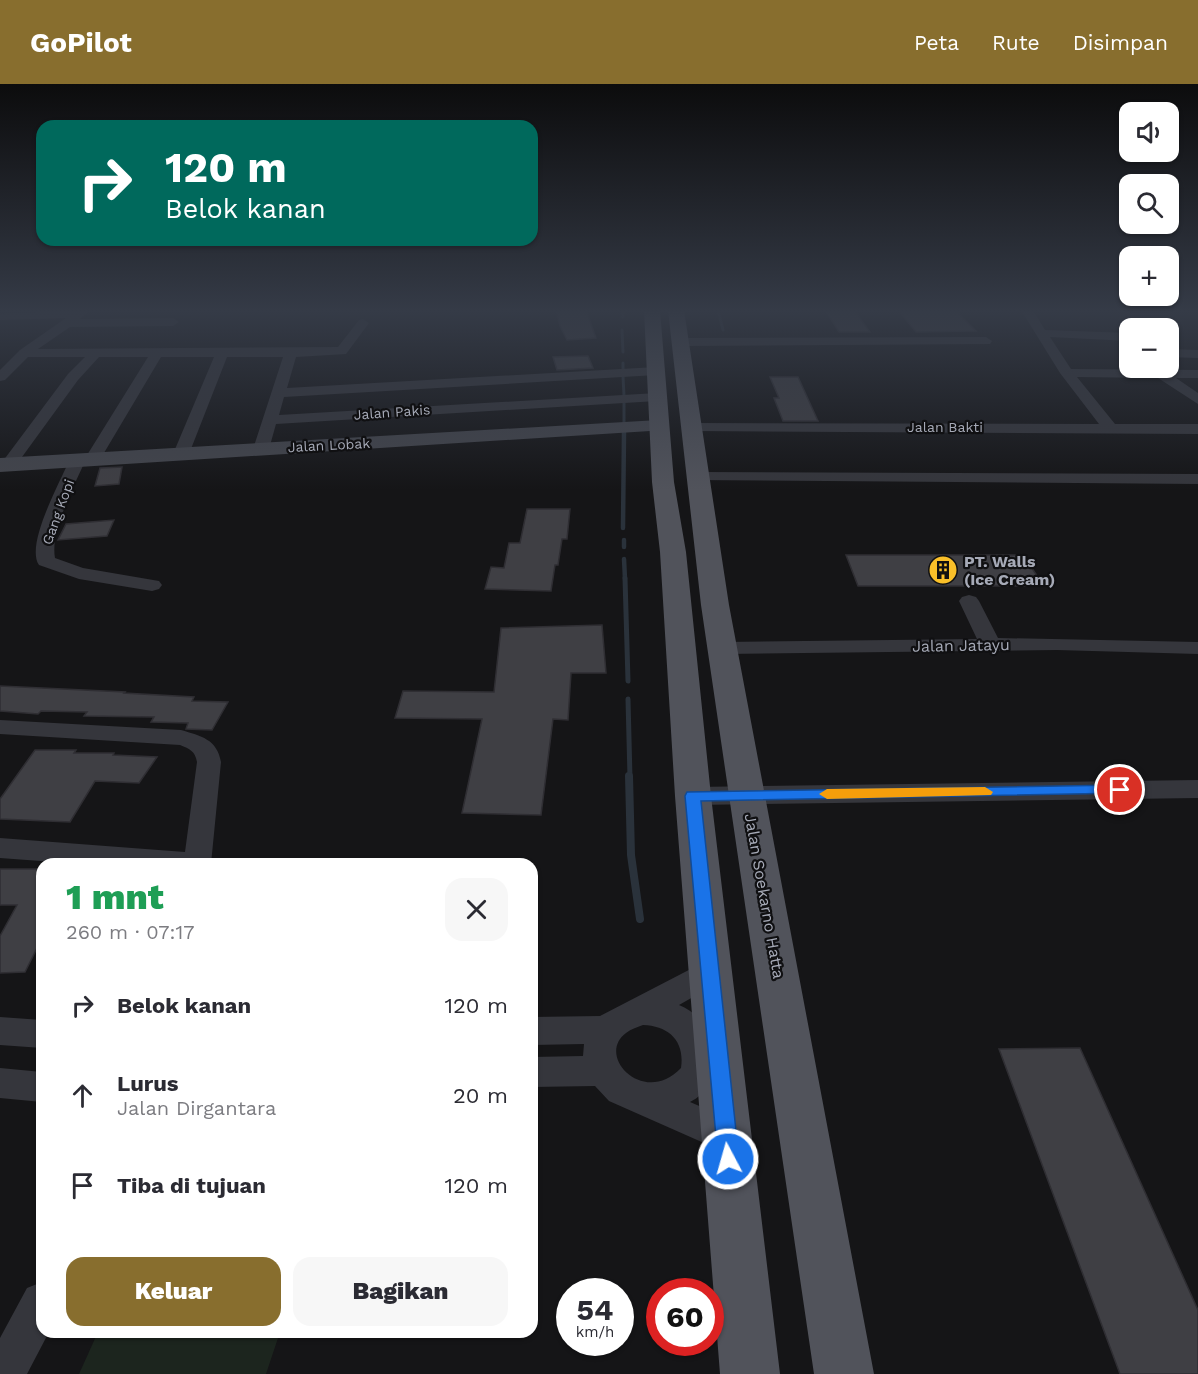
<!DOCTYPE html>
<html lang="id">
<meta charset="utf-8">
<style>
:root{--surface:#fff;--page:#f7f7f7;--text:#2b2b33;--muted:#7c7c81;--accent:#886e2e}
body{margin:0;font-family:"Work Sans",sans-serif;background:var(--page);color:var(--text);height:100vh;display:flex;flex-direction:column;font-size:22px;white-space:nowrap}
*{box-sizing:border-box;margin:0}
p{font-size:20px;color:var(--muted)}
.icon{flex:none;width:33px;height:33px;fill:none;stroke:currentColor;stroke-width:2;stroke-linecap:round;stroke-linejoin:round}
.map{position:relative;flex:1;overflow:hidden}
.details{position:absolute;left:36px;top:774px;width:502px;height:480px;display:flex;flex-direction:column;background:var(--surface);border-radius:18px;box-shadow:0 2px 4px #0004}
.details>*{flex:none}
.guide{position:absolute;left:36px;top:36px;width:502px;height:126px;border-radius:18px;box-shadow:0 2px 4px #0004;background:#00695c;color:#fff;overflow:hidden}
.fabs{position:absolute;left:1119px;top:18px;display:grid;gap:12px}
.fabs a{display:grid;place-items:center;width:60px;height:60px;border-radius:12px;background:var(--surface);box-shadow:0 2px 4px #0004;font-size:30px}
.speed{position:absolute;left:556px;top:1194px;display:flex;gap:12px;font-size:30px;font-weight:700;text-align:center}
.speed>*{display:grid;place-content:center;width:78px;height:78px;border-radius:50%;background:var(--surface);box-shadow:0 2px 4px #0004;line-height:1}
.speed small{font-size:15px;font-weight:400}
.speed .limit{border:9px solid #d22;background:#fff;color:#111}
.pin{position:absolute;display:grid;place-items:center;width:51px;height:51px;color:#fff;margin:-26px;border:3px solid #fff;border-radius:50%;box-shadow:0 2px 6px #0007}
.me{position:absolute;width:66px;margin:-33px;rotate:354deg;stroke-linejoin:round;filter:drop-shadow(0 0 4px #0008)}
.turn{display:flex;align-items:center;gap:21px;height:126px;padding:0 30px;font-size:27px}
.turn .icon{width:78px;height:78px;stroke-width:2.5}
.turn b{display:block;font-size:42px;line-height:51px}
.round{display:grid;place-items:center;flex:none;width:63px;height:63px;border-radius:18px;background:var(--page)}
.headline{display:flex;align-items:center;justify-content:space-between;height:102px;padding:0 30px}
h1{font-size:36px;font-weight:800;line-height:45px;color:#1e9e55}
.primary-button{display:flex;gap:12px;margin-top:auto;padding:12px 30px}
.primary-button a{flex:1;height:69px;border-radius:18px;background:var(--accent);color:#fff;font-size:24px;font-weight:800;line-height:69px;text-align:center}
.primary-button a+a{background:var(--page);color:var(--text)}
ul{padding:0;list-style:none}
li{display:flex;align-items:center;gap:18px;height:90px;padding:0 30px}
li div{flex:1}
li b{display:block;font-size:22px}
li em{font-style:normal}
header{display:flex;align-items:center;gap:36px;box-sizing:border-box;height:84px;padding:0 30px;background:var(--accent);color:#fff}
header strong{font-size:28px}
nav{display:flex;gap:33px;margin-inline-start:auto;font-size:21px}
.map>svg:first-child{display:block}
.green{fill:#1c251e}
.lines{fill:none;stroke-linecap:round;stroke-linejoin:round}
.stream-far3{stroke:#2a323b;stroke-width:3}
.stream-far2{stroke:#2a323b;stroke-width:4.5}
.stream-far1{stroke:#2a323b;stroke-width:5}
.stream{stroke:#2a323b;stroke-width:8}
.building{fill:#3f3f44;stroke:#2f2e33;stroke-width:1.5}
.street{fill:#35363c;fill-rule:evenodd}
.secondary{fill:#43454c;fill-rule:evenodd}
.primary{fill:#51535b;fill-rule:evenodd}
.route{fill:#1a73e8;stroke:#114b97;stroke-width:1.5}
.slow{fill:#f59e0b}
.labels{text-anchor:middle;stroke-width:4.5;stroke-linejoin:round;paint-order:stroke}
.far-street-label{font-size:14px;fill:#a6aab7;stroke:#101012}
.poi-label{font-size:16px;font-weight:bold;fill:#a6aab7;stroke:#101012;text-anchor:start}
.street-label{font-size:16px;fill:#a6aab7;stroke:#101012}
</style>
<header>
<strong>GoPilot</strong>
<nav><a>Peta</a><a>Rute</a><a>Disimpan</a></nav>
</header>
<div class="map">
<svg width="1198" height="1290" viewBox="0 0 1198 1290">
<rect width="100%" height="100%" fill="#151517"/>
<polygon class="green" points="98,1248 280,1248 266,1290 79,1290"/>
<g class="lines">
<g class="stream-far3">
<polyline points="623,226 623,233"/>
<polyline points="718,226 723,246"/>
<polyline points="622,246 623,268"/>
<polyline points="623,279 623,286"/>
<polyline points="623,292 624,312"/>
<polyline points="624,319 624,339"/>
</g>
<g class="stream-far2">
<polyline points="623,444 624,348"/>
<polyline points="624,456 624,463"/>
<polyline points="624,475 625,495"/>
</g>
<g class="stream-far1">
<polyline points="625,494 628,597"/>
<polyline points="628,615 630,694"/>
</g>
<polyline class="stream" points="629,692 631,771 640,835"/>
</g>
<g class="building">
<polygon points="556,226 586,226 596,254 567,256 560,242"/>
<polygon points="825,226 854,226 870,248 839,248"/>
<polygon points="898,226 955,226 976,247 916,248"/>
<polygon points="588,272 593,284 557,286 553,273"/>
<polygon points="770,293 798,293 818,337 783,337 774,314 779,314"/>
<polygon points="122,383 119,400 95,402 100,384"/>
<polygon points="527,425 570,425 567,455 562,455 558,481 555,481 551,507 485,505 491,483 504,484 509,459 520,459"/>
<polygon points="114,436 107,452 58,456 66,440"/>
<polygon points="846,471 1023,471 1044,502 858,502"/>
<polygon points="602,541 606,589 571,589 568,636 553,635 541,731 462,729 482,635 395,634 403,607 494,608 501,544"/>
<polygon points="0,602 125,608 124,609 194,613 192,617 228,618 212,646 186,645 188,639 151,638 154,633 84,632 87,628 41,627 38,630 0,627"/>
<polygon points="35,666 76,666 74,669 114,669 113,671 157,673 139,699 95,697 70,738 0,735 0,715"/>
<polygon points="0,785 42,785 42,854 25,888 0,889 0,852 17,821 0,821"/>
<polygon points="1080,964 1198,1226 1198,1290 1120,1290 999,965"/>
</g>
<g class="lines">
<g class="street">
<path d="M91,226l-11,9 93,-1 6,4 -6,4 -103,1 -32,22 300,-2 21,-27 4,-1 6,4 -23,31 -50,3 -9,31 369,-21 7,4 -7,4 -372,22 -5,18 378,-22 7,4 -7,4 -381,23 -7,25 -8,5 -8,-5 30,-92h-56l-38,97 -8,5 -8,-5 41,-97h-53l-63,106 -6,2 -7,-4c-11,26 -35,69 -30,97l28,10 76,13 3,4 -3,4 -7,2 -73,-12 -40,-14c-14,-20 21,-83 30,-104l8,-5 7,4 64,-103h-49l-21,23 -64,88 -6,2 -8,-5 68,-91 17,-17h-57l-23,23 -5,1v-11l20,-20 46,-32 -66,2v-6z"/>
<polygon points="1021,226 1033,226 1045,246 1130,249 1130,257 1050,253 1071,285 1198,286 1198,294 1176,294 1198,309 1198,320 1158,294 1077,293 1115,340 1198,340 1198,350 692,347 685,343 692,339 1099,340 1060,289"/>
<polygon points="986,253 992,257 990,260 682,262 676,258 682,254"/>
<polygon points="1168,265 1198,266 1198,274 1168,273"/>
<polygon points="697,388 1198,390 1198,400 691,396 689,393 691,390"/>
<polygon points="969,511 976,513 979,517 998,554 1198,558 1198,570 1057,566 724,570 716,569 713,564 716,559 724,558 977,555 959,517 962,513"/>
<path d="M0,636l181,10c20,6 36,9 40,32l-10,102h-130l-81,-6v-20l185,14 12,-90c-2,-11 -7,-13 -17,-17l-180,-11z"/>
<polygon points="1198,696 1198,714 693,721 684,718 680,712 684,706 693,703"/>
<path d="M710,875l11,4 5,9 -5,9 -42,24c39,15 52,76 11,97l49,21 5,12 -5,12 -13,5 -13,-5 -104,-46 -14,-15 -63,1v-30l51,-1 1,-12 -52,1v-28l68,-1zM643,941c26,1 42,16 38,43 -37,39 -86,-12 -55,-35 5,-4 12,-6 17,-8z"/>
<polygon points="0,933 42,936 42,964 0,961"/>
<polygon points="0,984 42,988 42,1018 0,1014"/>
<polygon points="42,1198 42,1248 49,1248 27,1290 0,1290 0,1254 27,1204"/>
</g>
<polygon class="secondary" points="659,336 666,338 669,342 666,346 0,388 0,374"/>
<g class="primary">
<polygon points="644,226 660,226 674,398 686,468 711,712 780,1290 720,1290 675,712 660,468 652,398"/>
<polygon points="668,226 684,226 729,521 874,1290 814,1290 701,521"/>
</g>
</g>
<linearGradient id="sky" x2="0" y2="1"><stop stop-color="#0c0c0d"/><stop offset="0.56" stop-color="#353b47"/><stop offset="1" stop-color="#353b47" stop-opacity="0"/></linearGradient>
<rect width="1198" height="406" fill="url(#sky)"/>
<polygon class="route" points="1120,701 1125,703 1127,706 1125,709 701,717 739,1075 736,1082 728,1085 721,1082 718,1075 685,712 687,708"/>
<polygon class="slow" points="985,703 993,708 991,711 827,715 819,710 827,705"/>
<defs>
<g id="building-disc" transform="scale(1.5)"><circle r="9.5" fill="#fac029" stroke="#101012"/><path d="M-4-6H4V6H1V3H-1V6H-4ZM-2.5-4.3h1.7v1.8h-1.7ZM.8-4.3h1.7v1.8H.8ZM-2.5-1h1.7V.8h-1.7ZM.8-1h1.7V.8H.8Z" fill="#111"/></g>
</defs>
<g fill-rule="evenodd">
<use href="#building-disc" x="943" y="486"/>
</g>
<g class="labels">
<g class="far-street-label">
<text transform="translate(392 328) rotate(-4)" y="5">Jalan Pakis</text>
<text x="945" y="348">Jalan Bakti</text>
<text transform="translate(329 361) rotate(-3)" y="5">Jalan Lobak</text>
<text transform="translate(58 428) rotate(-70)" y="5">Gang Kopi</text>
</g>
<g class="poi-label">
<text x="964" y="483">PT. Walls<tspan x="964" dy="18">(Ice Cream)</tspan></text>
</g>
<g class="street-label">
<text transform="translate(961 561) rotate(-1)" y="6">Jalan Jatayu</text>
<text transform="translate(765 812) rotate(80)" y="6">Jalan Soekarno Hatta</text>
</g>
</g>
</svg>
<div class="fabs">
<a><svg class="icon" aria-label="sound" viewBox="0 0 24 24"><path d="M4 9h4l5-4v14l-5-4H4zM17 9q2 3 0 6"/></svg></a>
<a><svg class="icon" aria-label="search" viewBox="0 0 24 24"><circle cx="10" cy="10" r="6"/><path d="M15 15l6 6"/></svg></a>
<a>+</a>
<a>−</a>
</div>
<div class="speed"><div>54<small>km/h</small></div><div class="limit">60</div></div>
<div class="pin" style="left:1120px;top:706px;background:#d93025"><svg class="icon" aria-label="arrive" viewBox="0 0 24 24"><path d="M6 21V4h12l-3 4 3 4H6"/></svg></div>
<svg class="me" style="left:728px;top:1075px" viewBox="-20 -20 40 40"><circle r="17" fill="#1a73e8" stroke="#fff" stroke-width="3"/><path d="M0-11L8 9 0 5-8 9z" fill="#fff"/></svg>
<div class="guide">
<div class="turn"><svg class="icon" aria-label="right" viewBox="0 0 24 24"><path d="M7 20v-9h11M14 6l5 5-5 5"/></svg><div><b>120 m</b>Belok kanan</div></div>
</div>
<section class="details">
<div class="headline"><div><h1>1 mnt</h1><p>260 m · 07:17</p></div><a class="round"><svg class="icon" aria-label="close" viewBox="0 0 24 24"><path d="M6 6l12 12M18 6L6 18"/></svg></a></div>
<ul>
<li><svg class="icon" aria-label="right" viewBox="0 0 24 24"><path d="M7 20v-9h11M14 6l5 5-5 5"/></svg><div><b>Belok kanan</b></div><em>120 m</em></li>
<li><svg class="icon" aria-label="ahead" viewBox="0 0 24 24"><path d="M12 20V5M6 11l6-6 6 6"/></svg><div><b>Lurus</b><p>Jalan Dirgantara</p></div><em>20 m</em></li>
<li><svg class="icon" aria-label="arrive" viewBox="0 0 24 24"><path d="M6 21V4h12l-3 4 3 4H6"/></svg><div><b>Tiba di tujuan</b></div><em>120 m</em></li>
</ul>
<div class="primary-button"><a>Keluar</a><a>Bagikan</a></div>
</section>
</div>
